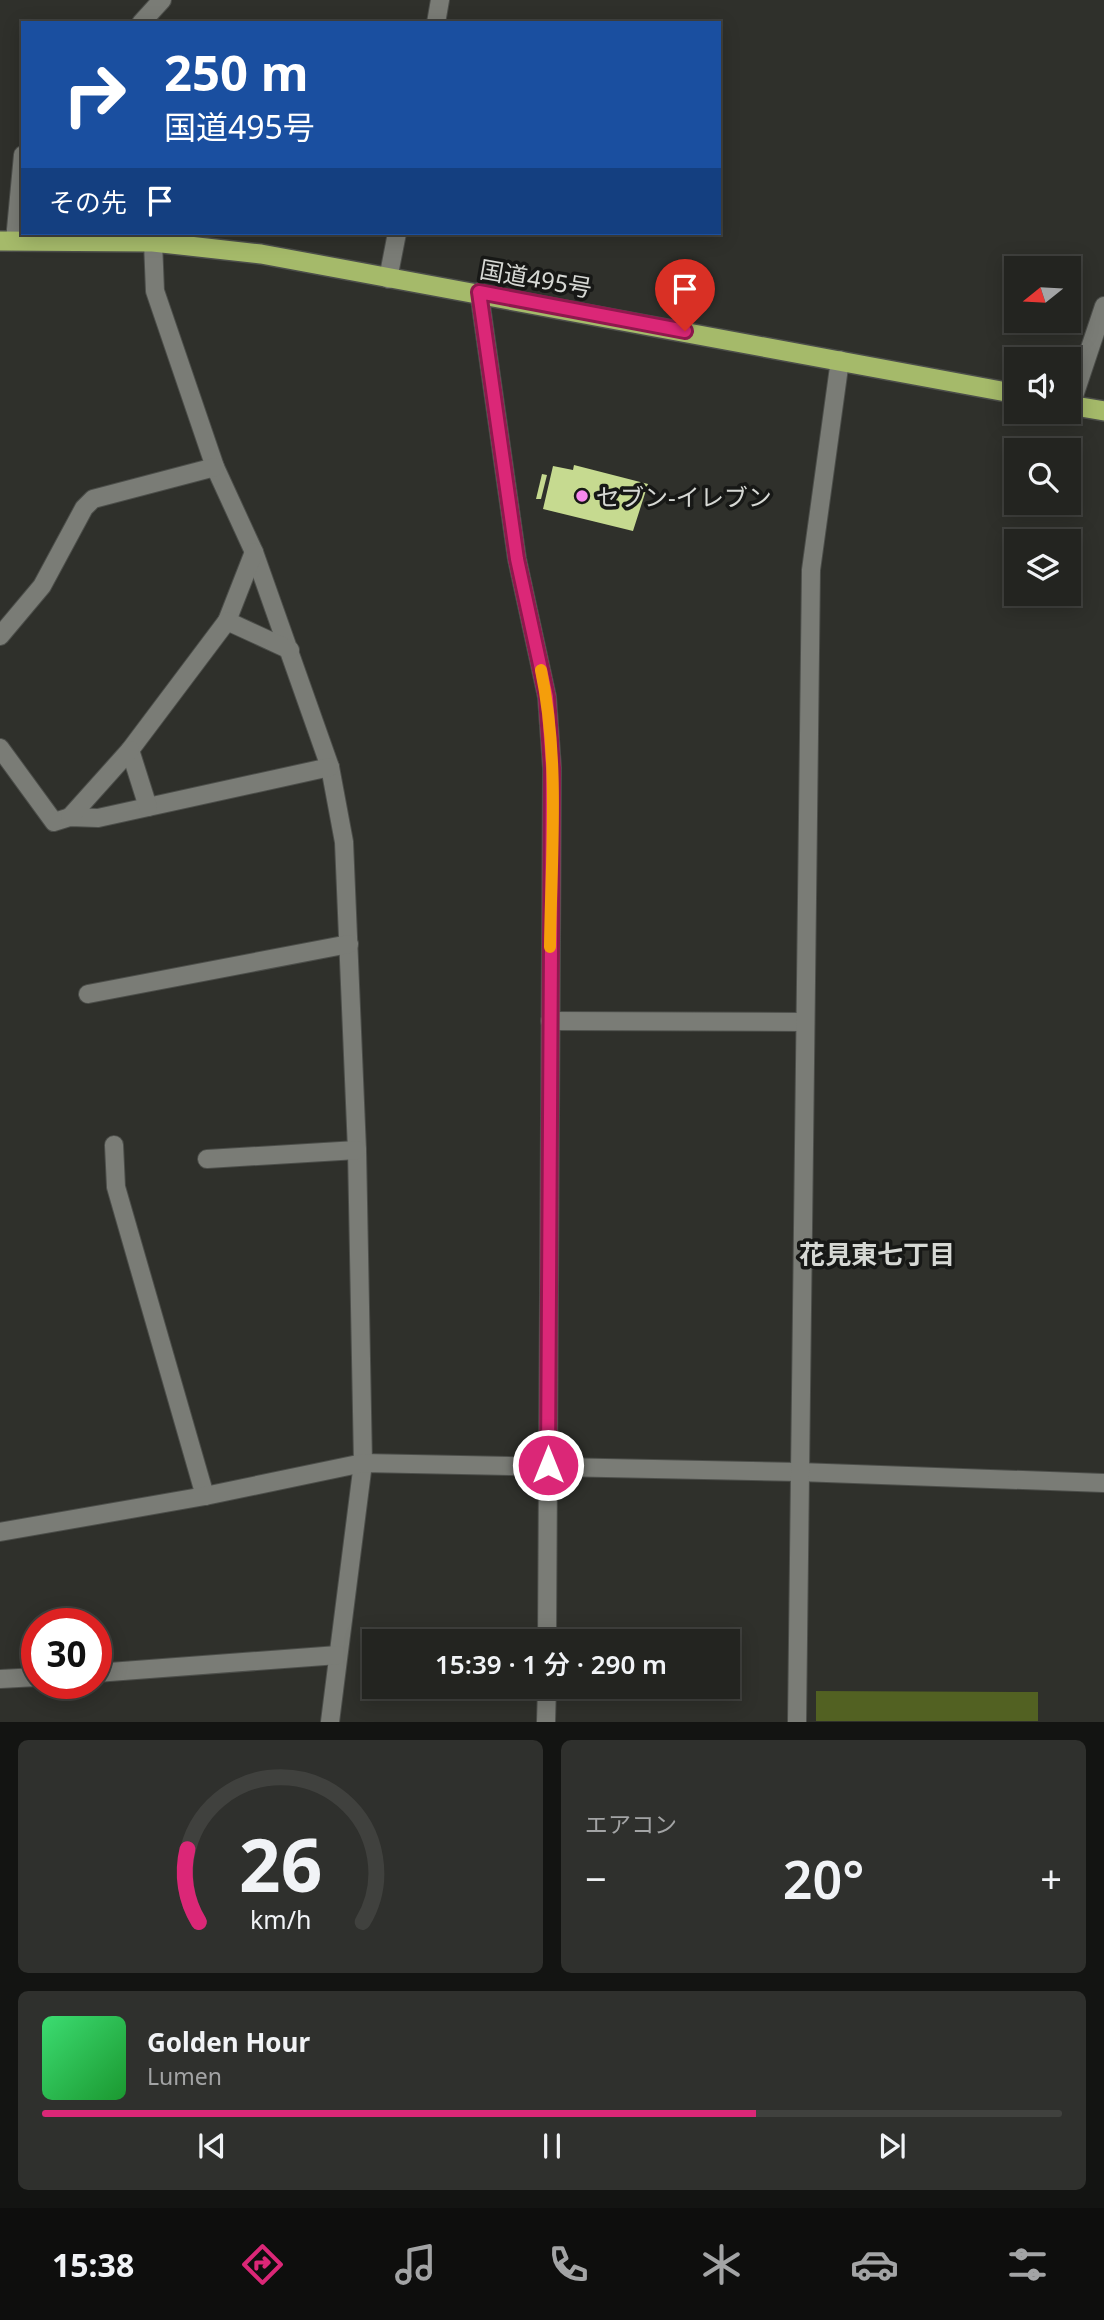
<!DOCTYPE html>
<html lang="ja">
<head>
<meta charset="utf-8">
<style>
	body { margin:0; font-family:"Noto Sans","Noto Sans JP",sans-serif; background:#2f302d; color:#f1f3f6; height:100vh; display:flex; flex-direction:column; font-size:26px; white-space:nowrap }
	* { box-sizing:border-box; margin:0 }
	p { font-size:23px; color:#a3a4a5 }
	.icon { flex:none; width:38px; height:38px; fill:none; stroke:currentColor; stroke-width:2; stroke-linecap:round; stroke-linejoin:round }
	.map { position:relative; height:1722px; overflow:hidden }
	.panel { display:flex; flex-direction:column; gap:18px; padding:18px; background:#131412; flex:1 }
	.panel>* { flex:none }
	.banner { position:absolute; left:21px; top:21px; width:700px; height:214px; border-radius:0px; box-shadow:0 4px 18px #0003,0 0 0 2px #40413e; background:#1a4fa0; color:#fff; overflow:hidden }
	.needle { width:46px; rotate:252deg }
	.buttons { position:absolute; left:1004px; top:256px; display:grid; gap:14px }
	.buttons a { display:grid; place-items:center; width:77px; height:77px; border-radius:0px; background:#232420; box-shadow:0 4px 18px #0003,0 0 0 2px #40413e; font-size:35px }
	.speed { position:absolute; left:21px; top:1608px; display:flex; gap:14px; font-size:35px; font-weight:700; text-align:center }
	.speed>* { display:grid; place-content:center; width:91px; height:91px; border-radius:50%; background:#232420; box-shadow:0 4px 18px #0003,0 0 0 2px #40413e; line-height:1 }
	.speed .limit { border:10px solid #d22; background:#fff; color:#111 }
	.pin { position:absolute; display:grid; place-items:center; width:60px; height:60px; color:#fff; margin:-72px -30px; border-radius:50% 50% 50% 0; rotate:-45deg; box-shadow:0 0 7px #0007 }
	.pin .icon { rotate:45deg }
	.me { position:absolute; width:77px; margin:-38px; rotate:0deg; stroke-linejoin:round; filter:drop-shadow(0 0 5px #0008) }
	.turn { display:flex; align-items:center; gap:24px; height:147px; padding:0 28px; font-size:32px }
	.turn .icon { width:91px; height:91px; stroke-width:2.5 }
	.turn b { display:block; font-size:49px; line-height:60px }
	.then { display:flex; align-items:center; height:66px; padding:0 28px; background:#0003; gap:14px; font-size:26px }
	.big { font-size:52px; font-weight:600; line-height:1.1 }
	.panel .card { flex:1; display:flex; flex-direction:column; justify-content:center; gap:10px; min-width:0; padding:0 24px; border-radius:10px; background:#2f302d }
	.panel .dial { align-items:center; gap:0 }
	.dial svg { height:182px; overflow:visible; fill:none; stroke:#40413e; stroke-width:7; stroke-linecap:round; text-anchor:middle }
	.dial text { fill:#f1f3f6; stroke:none }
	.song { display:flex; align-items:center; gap:21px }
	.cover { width:84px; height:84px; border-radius:10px; background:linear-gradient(135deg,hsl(140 70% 55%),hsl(130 70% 35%)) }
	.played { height:7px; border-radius:4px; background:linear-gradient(90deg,#db2777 70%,#40413e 70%) }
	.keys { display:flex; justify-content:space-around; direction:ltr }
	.heat { display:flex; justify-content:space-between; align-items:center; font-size:38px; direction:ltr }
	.panel .tiles { flex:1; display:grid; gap:18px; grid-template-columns:1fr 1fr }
	.card:last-child { grid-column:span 2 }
	.trip { position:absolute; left:362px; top:1629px; width:378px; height:70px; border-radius:0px; background:#232420; box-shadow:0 4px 18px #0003,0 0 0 2px #40413e; font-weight:600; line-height:70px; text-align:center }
	.tab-bar { display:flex; height:112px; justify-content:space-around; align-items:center; background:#0e0e0d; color:#a3a4a5 }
	.tab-bar .icon { width:49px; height:49px }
	.tab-bar .current { color:#db2777 }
	.tab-bar b { font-size:32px; color:#f1f3f6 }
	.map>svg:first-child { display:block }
	.green { fill:#526122 }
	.building { fill:#c6da90 }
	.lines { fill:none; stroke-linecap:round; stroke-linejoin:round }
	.minor-casing { stroke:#4c4e4a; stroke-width:20 }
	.trunk-casing { stroke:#4c4e4a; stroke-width:22 }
	.minor { stroke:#7a7c76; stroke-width:18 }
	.trunk { stroke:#a5ba6a; stroke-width:19 }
	.route-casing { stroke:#8e194d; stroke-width:18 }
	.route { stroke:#db2777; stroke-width:12 }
	.slow { stroke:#f59e0b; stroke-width:12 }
	.poi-dot { fill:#f788ec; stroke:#171816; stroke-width:2.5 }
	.labels { text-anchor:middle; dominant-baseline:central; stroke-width:7; stroke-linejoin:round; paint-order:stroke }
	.street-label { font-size:24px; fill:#d6d8d4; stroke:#171816 }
	.poi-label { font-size:24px; fill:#d6d8d4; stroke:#171816; text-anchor:start }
	.neighbourhood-label { font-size:26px; font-weight:bold; fill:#d6d8d4; stroke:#171816 }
</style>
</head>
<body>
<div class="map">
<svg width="1104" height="1722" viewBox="0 0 1104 1722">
	<rect width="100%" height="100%" fill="#2f302b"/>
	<!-- green -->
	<polygon class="green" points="816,1691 1038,1692 1038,1721 816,1721"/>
	<!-- building -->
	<g class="building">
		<polygon points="574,465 648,484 633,531 543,509 553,466 573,470"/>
		<polygon points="542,474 547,475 541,499 536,499"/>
	</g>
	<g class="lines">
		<!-- minor casing -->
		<g class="minor-casing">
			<g id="minor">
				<polyline points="141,23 162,0"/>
				<polyline points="436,23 440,0"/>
				<polyline points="15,240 23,155"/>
				<polyline points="153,242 155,291 215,467 254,552 330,767 344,842 357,1150 363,1463 330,1722"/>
				<polyline points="388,279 397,233"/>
				<polyline points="479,292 517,559 547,697 552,768 547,1642"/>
				<polyline points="1071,405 1104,306"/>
				<polyline points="227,621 254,552"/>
				<polyline points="0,636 42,586 84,508 93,499 215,467"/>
				<polyline points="0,748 54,822 70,817 98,818 330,767"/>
				<polyline points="148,807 130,750 227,621 290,650"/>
				<polyline points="70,817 130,750"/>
				<polyline points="88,994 349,944"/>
				<polyline points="550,1021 804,1022"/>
				<polyline points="114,1145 116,1187 205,1496"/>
				<polyline points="207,1159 357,1150"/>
				<polyline points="0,1532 205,1496 363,1463 799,1472 1104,1483"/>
				<polyline points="96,1673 338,1655"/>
				<polyline points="0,1679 37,1677"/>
				<polyline points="546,1722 547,1687"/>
				<polyline points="797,1722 811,570 840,360"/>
			</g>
		</g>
		<!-- trunk casing -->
		<g class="trunk-casing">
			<g id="trunk">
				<polyline points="0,241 153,242 261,254 1017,394"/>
				<polyline points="1069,405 1104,411"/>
			</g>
		</g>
		<!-- minor -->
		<use href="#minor" class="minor"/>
		<!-- trunk -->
		<use href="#trunk" class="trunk"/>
	</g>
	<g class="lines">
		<!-- route casing -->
		<g class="route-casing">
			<polyline id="route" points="548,1465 552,768 547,697 517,559 479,292 685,331"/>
		</g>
		<!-- route -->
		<use href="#route" class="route"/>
		<!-- slow -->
		<path class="slow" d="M 541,670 C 560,760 551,856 550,947"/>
	</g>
	<!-- markers -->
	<circle class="poi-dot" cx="582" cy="496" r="7"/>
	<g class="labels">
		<!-- street labels -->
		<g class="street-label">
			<text transform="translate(536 278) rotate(10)">国道495号</text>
		</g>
		<!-- poi labels -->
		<g class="poi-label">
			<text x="596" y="496">セブン-イレブン</text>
		</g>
		<!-- neighbourhood labels -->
		<g class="neighbourhood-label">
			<text x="877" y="1254">花見東七丁目</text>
		</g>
	</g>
</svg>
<div class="buttons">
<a><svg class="needle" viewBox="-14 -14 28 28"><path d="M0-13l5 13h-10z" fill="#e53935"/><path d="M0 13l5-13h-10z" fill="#a3a4a5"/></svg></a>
<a><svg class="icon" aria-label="sound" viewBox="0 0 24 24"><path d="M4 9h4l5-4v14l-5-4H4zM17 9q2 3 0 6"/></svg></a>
<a><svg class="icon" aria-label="search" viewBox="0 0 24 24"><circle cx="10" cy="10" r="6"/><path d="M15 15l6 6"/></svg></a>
<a><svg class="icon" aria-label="layers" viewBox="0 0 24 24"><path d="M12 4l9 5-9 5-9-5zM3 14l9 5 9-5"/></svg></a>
</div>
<div class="speed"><div class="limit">30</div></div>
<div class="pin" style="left:685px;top:331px;background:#d93025"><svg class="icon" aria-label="arrive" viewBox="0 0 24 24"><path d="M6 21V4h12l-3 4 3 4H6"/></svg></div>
<svg class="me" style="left:548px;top:1465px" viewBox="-20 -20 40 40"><circle r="17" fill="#db2777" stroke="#fff" stroke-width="3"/><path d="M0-11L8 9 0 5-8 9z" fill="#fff"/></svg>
<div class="trip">15:39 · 1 分 · 290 m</div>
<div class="banner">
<div class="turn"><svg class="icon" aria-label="right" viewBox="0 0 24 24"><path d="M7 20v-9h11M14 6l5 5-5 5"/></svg><div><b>250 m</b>国道495号</div></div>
<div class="then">その先<svg class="icon" aria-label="arrive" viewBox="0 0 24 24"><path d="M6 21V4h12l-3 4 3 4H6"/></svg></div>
</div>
</div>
<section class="panel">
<div class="tiles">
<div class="card dial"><svg viewBox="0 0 100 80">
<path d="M14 69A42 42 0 1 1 86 69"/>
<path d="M14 69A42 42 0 0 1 9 37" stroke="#db2777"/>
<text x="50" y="56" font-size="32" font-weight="700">26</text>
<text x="50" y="72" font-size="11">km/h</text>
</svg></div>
<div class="card"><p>エアコン</p>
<div class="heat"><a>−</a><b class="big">20°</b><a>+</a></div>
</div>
<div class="card">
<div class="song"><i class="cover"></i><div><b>Golden Hour</b><p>Lumen</p></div></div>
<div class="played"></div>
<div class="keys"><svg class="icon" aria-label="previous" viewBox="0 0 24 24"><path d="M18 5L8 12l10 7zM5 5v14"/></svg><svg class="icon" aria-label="pause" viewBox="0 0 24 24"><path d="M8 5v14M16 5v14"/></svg><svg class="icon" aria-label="next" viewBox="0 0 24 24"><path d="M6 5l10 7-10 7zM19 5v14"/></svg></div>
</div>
</div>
</section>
<nav class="tab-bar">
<b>15:38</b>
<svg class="icon current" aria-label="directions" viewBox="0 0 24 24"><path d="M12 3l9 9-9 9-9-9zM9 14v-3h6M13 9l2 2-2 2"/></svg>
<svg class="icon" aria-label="music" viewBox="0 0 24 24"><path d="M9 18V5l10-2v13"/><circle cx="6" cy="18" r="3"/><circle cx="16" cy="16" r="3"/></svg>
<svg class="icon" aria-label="phone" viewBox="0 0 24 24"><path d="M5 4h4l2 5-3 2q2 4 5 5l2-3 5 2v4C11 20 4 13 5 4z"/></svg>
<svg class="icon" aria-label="climate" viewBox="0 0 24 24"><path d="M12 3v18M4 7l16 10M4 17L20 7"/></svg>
<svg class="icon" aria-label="car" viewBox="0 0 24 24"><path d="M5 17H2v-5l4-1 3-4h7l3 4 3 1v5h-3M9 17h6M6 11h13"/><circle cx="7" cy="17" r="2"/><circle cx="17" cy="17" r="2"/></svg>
<svg class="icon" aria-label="filters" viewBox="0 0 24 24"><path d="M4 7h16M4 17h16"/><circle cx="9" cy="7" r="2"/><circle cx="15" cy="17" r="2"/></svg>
</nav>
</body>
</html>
